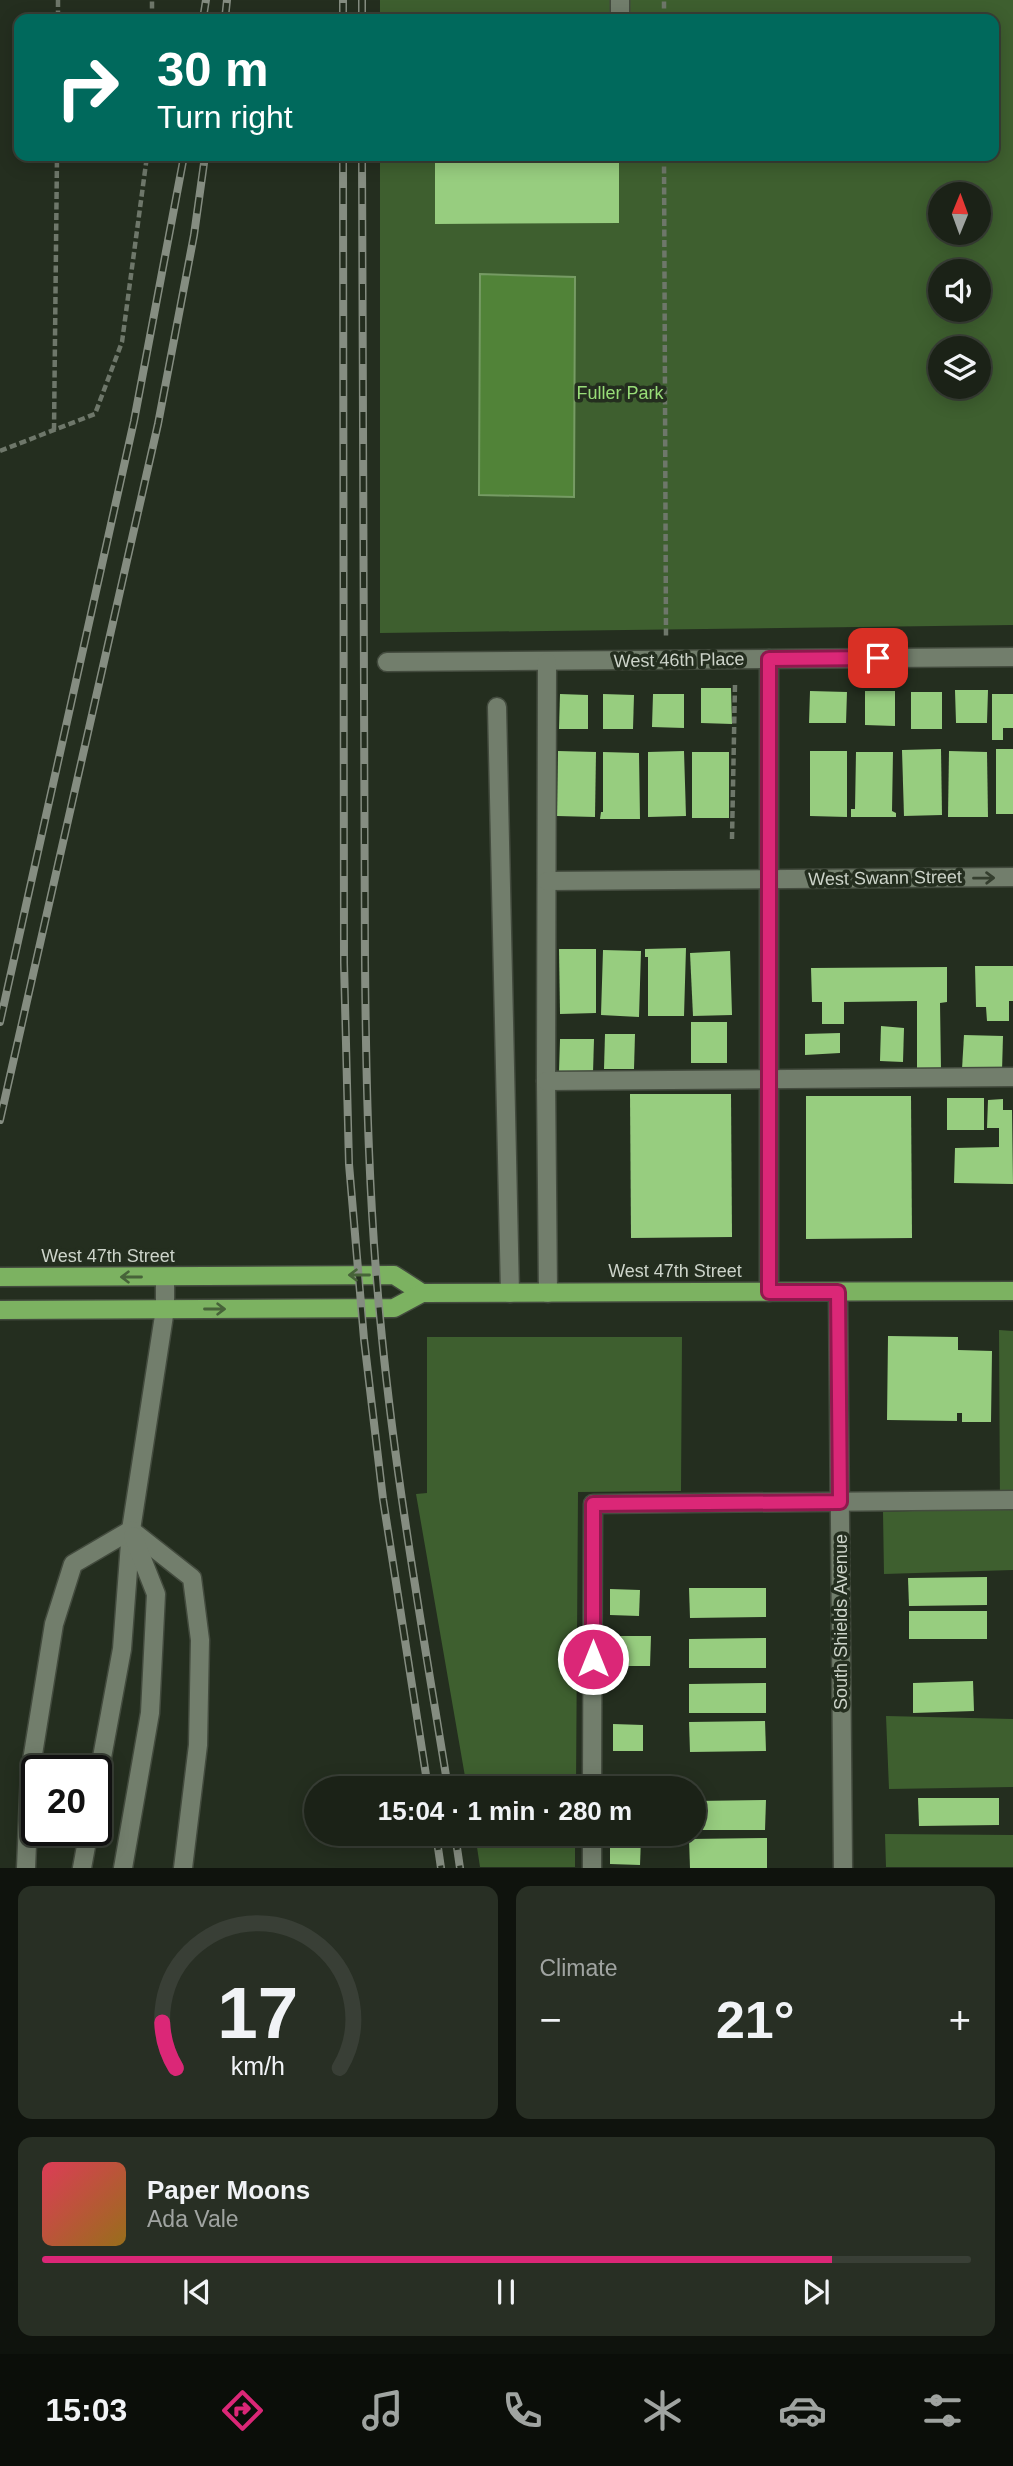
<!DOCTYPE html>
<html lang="en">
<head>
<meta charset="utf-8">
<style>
	body { margin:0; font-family:Helvetica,sans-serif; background:#282f24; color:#f1f3f6; height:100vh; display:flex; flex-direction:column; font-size:26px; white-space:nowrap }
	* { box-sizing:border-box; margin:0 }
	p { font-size:23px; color:#a0a4a1 }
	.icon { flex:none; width:38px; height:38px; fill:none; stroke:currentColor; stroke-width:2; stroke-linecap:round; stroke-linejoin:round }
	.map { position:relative; height:1868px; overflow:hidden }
	.details { display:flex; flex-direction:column; gap:18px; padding:18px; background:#0f130d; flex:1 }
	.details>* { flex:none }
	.top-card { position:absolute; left:14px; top:14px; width:985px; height:147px; border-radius:14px; box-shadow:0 4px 18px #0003,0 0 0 2px #393f36; background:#00695c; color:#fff; overflow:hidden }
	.needle { width:46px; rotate:1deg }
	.controls { position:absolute; left:928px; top:182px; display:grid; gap:14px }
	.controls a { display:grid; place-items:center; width:63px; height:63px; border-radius:50%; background:#1b2217; box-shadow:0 4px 18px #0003,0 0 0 2px #393f36; font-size:35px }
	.speed { position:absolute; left:21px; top:1755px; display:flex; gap:14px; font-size:35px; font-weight:700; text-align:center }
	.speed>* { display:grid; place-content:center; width:91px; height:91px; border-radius:50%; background:#1b2217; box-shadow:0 4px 18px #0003,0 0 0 2px #393f36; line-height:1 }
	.speed .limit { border:4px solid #111; border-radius:10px; background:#fff; color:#111 }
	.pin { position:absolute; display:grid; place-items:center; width:60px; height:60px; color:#fff; margin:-30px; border-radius:14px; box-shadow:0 4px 10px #0006 }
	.me { position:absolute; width:77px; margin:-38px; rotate:0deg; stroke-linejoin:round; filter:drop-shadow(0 0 5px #0008) }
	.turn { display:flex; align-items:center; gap:24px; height:147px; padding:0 28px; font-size:32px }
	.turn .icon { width:91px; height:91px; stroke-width:2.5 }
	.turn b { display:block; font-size:49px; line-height:60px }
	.big { font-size:52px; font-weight:700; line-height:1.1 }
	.details .tile { flex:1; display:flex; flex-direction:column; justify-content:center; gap:10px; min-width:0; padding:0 24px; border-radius:14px; background:#282f24 }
	.details .dial { align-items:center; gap:0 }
	.dial svg { height:182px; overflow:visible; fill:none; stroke:#393f36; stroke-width:7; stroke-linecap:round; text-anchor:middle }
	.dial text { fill:#f1f3f6; stroke:none }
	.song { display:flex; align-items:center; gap:21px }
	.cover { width:84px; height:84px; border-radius:10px; background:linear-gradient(135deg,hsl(350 70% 55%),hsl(40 70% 35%)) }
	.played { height:7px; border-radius:4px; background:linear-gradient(90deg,#db2777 85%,#393f36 85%) }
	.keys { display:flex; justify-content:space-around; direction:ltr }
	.heat { display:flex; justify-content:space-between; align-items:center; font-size:38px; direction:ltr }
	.details .tiles { flex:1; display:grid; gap:18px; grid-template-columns:1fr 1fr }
	.tile:last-child { grid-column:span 2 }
	.trip { position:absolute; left:304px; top:1776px; width:402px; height:70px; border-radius:35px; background:#1b2217; box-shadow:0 4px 18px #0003,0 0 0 2px #393f36; font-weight:700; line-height:70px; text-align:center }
	.tab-bar { display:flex; height:112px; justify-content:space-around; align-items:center; background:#0b0e09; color:#a0a4a1 }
	.tab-bar .icon { width:49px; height:49px }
	.tab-bar .current { color:#db2777 }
	.tab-bar b { font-size:32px; color:#f1f3f6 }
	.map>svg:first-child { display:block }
	.green { fill:#3e5f2f; fill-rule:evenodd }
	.water { fill:#518338; stroke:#769b64; stroke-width:2 }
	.building { fill:#97cd7f }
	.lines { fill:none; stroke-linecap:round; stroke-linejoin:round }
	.minor-casing { stroke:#434b3e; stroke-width:21 }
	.major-casing { stroke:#434b3e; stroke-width:21 }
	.path { stroke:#6e776a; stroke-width:4.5; stroke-dasharray:7 3.5; stroke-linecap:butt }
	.minor { stroke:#727e6c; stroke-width:18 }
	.major { stroke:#7cb261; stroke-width:18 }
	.rail-casing { stroke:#858d81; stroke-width:8 }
	.rail { stroke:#242e1f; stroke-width:5; stroke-dasharray:16; stroke-linecap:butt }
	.oneway { stroke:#343e2e }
	.oneway2 { stroke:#476339 }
	.route-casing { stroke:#8e194d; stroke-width:18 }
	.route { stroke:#db2777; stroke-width:12 }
	.labels { text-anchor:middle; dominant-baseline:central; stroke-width:7; stroke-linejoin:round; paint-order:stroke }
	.park-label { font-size:18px; fill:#98dd78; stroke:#242e1f }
	.street-label { font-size:18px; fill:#cdd4ca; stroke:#242e1f }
</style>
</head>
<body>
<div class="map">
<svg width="1013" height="1868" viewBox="0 0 1013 1868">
	<rect width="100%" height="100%" fill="#242e1f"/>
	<!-- green -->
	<g class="green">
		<path d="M 380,0 L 1013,0 L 1013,625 L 380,633 L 380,156 L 994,156 L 994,19 L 380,19 ZM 940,194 L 978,194 L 978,233 L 940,233 ZM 940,271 L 978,271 L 978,310 L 940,310 ZM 940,348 L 978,348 L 978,387 L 940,387 Z"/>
		<polygon points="999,1330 1013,1331 1013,1570 884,1574 883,1512 1000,1508"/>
		<polygon points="427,1337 682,1337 681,1491 578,1492 576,1788 467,1788 416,1494 427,1493"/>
		<polygon points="886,1716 1013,1719 1013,1787 889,1789"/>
		<polygon points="475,1834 575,1834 575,1867 480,1867"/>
		<polygon points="885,1834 1013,1835 1013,1867 886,1867"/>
	</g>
	<!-- water -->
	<polygon class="water" points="480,274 575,277 574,497 479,495"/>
	<!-- building -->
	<g class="building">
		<polygon points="435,156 619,156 619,223 435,224"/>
		<polygon points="701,688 731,688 732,724 701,723"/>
		<polygon points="955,690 988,690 987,723 956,723"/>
		<polygon points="810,691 847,692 846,723 809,723"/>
		<polygon points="865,691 895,691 895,726 865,725"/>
		<rect x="911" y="692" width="31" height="37"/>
		<polygon points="560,694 588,695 588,729 559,729"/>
		<polygon points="603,694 634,695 633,729 603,729"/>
		<polygon points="653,694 684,694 684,728 652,727"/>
		<polygon points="992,694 1013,694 1013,728 1003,728 1003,740 992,740"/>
		<polygon points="941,749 942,815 904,816 902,750"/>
		<rect x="996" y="749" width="17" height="65"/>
		<polygon points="558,751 596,752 595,817 557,816"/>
		<polygon points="684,751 686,816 648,817 648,752"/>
		<polygon points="810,751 847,751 847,817 810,816"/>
		<polygon points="949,751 987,752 988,817 948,817"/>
		<polygon points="603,752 639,753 640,819 600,819 601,812 603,812"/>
		<rect x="692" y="752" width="37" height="66"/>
		<polygon points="856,752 893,752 892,811 896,813 896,817 851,817 851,809 855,809"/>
		<polygon points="686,948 684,1016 648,1016 648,957 645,957 645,949"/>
		<polygon points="559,949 596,949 596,1013 560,1014"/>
		<polygon points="603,950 641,951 639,1017 601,1015"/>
		<polygon points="730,951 732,1015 693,1016 690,953"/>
		<polygon points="975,966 1013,966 1013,1001 1009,1001 1009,1021 987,1021 986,1007 976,1007"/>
		<polygon points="947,967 947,1002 940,1003 941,1069 917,1069 917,1001 844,1002 844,1024 822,1024 822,1002 812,1002 811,968"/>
		<rect x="691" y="1022" width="36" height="41"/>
		<polygon points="881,1026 904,1028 903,1062 880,1061"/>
		<polygon points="840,1033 840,1053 805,1055 805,1034"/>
		<polygon points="605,1034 635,1034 634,1069 604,1069"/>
		<polygon points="964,1035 1003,1036 1002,1071 962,1069"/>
		<polygon points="560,1039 594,1039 593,1073 559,1072"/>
		<polygon points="630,1094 731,1094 732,1237 631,1238"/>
		<polygon points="806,1096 911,1096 912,1238 806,1239"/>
		<rect x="947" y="1098" width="37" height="32"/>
		<polygon points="1003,1099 1003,1110 1012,1110 1013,1184 954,1183 955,1148 999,1147 999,1128 987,1128 988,1100"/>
		<polygon points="888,1336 958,1337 958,1350 992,1351 991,1422 962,1422 962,1413 957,1413 957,1421 887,1420"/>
		<polygon points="987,1577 987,1605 909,1606 908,1578"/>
		<polygon points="689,1588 766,1588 766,1617 690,1618"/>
		<polygon points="610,1589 640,1590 639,1616 610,1615"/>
		<rect x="909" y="1611" width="78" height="28"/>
		<polygon points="616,1636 651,1636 650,1666 617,1666"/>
		<polygon points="766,1638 766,1668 689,1668 689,1639"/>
		<polygon points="973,1681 974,1711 913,1713 913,1683"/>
		<polygon points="766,1683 766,1713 689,1713 689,1684"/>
		<polygon points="765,1721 766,1751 690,1752 689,1722"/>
		<polygon points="613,1724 643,1725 643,1751 613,1751"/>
		<polygon points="918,1798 999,1798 999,1825 919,1826"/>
		<polygon points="766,1800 765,1830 695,1830 695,1801"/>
		<polygon points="610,1838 641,1838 640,1865 610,1864"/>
		<polygon points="767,1838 767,1868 690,1868 689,1839"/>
	</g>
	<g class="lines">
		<!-- minor casing -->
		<g class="minor-casing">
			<g id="minor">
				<polyline points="620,0 620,19"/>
				<polyline points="387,662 1013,657"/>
				<polyline points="547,662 546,1081 548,1293"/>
				<polyline points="497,707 510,1293"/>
				<polyline points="547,881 1013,877"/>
				<polyline points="546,1081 1013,1077"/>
				<polyline points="769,1292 769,659"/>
				<polyline points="838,1292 843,1868"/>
				<polyline points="131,1530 192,1578 200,1640 198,1745 183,1868"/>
				<polyline points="592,1788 593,1504 1013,1500"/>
				<polyline points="96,1790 122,1649 131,1530 165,1309 165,1277"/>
				<polyline points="26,1868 30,1773 54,1624 73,1564 131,1530"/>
				<polyline points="82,1868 89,1830"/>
				<polyline points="123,1868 150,1713 156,1594 133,1536"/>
				<polyline points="592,1868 592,1834"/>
			</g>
		</g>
		<!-- major casing -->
		<g class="major-casing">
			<g id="major">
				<polyline points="0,1277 394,1275 422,1293"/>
				<polyline points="0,1310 394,1308 422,1293 1013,1291"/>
			</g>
		</g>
		<!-- path -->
		<g class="path">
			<polyline points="58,0 58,19"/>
			<polyline points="152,19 152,0"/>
			<polyline points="664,19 664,0"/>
			<polyline points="664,156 666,637"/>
			<polyline points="54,430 57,156"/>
			<polyline points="0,451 95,414 122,342 147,156"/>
			<polyline points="732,839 735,684"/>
		</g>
		<!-- minor -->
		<use href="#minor" class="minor"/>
		<!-- major -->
		<use href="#major" class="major"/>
		<!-- rail casing -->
		<g class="rail-casing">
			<g id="rail">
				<polyline points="362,0 362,19"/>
				<polyline points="203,19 206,0"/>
				<polyline points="225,19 227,0"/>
				<polyline points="343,19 343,0"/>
				<polyline points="343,156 344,963 349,1164 364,1339 383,1499 428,1788"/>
				<path d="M 362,156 L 365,962 C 366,1088 369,1213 382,1338 C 397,1489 424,1639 448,1788"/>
				<polyline points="0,1022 134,421 184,156"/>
				<polyline points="0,1120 158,424 194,235 205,156"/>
				<polyline points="436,1834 441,1868"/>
				<polyline points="455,1834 460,1868"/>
			</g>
		</g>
		<!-- rail -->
		<use href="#rail" class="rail"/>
	</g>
	<!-- one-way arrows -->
	<defs><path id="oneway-shaft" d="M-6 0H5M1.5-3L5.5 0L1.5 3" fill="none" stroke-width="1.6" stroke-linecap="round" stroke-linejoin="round" transform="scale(1.75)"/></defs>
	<use class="oneway" href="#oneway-shaft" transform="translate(984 878) rotate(-1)"/>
	<g class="oneway2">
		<use href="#oneway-shaft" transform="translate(359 1275) rotate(180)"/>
		<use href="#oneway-shaft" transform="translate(131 1277) rotate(180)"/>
		<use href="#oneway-shaft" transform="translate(215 1309)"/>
	</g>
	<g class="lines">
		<!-- route casing -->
		<g class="route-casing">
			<polyline id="route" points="593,1659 593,1504 840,1502 838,1292 769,1292 769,659 878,658"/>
		</g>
		<!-- route -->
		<use href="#route" class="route"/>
	</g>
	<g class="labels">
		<!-- park labels -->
		<g class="park-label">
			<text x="620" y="393">Fuller Park</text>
		</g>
		<!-- street labels -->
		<g class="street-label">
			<text transform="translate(679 660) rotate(-1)">West 46th Place</text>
			<text transform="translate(885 878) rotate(-1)">West Swann Street</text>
			<text x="108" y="1256">West 47th Street</text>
			<text x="675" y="1271">West 47th Street</text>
			<text transform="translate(841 1622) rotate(-90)">South Shields Avenue</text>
		</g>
	</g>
</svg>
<div class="controls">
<a><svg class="needle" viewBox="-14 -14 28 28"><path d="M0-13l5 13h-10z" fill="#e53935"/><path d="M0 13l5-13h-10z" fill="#a0a4a1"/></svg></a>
<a><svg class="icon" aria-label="sound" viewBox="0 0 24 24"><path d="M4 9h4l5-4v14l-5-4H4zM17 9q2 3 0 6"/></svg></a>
<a><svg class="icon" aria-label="layers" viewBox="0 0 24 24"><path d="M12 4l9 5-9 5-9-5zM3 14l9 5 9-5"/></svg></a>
</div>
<div class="speed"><div class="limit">20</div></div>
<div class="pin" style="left:878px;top:658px;background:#d93025"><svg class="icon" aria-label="arrive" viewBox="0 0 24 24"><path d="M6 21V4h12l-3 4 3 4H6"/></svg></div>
<svg class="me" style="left:593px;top:1659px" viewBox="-20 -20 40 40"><circle r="17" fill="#db2777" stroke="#fff" stroke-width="3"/><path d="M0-11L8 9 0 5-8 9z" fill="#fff"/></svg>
<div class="trip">15:04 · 1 min · 280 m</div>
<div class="top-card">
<div class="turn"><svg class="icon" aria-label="right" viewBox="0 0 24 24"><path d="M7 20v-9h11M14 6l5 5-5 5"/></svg><div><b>30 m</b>Turn right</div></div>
</div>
</div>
<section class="details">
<div class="tiles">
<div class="tile dial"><svg viewBox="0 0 100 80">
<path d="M14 69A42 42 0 1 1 86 69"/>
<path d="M14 69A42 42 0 0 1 8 49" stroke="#db2777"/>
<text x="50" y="56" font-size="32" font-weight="700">17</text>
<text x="50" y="72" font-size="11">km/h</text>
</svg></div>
<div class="tile"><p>Climate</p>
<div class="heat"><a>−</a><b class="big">21°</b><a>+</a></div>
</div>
<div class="tile">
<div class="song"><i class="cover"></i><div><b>Paper Moons</b><p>Ada Vale</p></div></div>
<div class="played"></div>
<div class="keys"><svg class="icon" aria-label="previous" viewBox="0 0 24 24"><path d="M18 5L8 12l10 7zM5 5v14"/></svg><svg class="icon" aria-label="pause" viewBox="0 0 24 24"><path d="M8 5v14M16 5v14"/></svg><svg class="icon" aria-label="next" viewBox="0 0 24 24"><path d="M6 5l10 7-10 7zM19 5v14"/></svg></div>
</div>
</div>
</section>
<nav class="tab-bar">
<b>15:03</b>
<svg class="icon current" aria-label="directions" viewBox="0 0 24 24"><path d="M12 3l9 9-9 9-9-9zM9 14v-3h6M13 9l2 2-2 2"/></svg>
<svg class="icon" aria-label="music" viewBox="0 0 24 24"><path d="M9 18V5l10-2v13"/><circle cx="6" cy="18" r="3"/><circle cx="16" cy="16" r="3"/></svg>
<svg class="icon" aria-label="phone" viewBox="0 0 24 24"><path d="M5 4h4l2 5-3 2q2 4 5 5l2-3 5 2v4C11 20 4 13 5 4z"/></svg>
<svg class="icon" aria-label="climate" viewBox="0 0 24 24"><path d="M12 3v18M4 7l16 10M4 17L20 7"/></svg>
<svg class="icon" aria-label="car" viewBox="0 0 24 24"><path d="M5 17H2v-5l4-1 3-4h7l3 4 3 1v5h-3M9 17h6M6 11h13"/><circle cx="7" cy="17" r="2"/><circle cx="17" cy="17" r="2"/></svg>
<svg class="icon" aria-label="filters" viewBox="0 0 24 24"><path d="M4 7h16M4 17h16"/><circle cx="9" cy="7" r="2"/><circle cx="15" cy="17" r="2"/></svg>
</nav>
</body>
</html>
